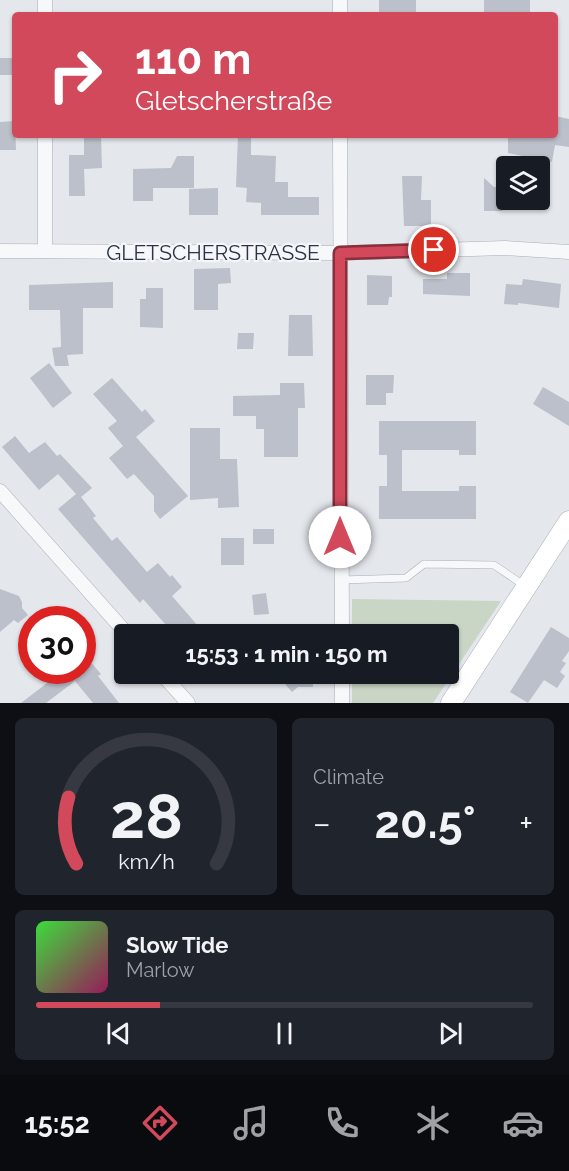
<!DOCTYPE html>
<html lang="en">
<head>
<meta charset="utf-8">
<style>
	body { margin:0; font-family:Raleway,sans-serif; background:#20242c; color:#f1f3f6; height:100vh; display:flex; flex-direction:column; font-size:22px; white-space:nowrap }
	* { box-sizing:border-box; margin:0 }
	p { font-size:20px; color:#9ea1a6 }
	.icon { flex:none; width:33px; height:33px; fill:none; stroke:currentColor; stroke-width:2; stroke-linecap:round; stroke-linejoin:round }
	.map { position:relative; height:703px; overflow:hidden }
	.sheet { display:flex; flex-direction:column; gap:15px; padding:15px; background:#0d0f14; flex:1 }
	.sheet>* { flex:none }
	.hud { position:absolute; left:12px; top:12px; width:546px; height:126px; border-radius:6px; box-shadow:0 2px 4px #0004; background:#d1495b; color:#fff; overflow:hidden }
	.buttons { position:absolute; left:496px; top:156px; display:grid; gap:12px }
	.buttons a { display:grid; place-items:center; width:54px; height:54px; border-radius:6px; background:#171b24; box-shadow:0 2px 4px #0004; font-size:30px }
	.speed { position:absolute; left:18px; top:606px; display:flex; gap:12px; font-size:30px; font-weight:700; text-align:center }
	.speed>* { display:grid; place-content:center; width:78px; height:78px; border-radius:50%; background:#171b24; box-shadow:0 2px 4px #0004; line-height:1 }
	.speed .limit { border:9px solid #d22; background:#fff; color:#111 }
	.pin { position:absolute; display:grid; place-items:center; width:51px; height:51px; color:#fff; margin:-26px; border:3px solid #fff; border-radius:50%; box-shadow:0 2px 6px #0007 }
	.me { position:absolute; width:66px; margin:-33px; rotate:0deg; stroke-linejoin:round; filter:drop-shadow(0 0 4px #0008) }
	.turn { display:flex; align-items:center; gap:21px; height:126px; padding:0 24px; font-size:27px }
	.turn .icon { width:78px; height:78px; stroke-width:2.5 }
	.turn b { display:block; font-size:42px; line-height:51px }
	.big { font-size:45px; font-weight:700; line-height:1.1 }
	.sheet .widget { flex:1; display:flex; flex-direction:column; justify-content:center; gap:9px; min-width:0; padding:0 21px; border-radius:9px; background:#20242c }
	.sheet .dial { align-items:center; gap:0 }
	.dial svg { height:156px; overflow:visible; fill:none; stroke:#363941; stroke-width:7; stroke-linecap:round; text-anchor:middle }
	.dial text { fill:#f1f3f6; stroke:none }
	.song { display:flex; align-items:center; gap:18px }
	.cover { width:72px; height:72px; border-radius:9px; background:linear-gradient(135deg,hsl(120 70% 55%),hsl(330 70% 35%)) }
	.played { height:6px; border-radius:3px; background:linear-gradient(90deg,#d1495b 25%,#363941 25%) }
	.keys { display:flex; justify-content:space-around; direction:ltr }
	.heat { display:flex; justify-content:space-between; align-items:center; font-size:33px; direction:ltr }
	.sheet .tiles { flex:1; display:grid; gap:15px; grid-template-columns:1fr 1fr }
	.widget:last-child { grid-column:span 2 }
	.trip { position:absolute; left:114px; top:624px; width:345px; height:60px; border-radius:6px; background:#171b24; box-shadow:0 2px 4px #0004; font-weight:700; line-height:60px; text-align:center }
	.menu { display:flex; height:96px; justify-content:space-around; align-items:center; background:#090b0e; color:#9ea1a6 }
	.menu .icon { width:42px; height:42px }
	.menu .on { color:#d1495b }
	.menu b { font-size:27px; color:#f1f3f6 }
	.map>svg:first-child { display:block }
	.green { fill:#c9d6c5 }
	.building { fill:#bbc0ca }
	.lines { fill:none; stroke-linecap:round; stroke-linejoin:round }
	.lane-casing { stroke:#a9aeb7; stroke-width:8 }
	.street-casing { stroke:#a9aeb7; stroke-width:15 }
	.secondary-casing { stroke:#a9aeb7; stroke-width:21 }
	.lane { stroke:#f7f8fa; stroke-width:7 }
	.street { stroke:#f7f8fa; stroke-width:14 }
	.secondary { stroke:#fff; stroke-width:20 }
	.route-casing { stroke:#882f3b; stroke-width:15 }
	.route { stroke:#d1495b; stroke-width:10 }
	.labels { text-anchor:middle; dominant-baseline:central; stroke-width:4.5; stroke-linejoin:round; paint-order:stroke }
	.street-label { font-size:21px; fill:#2b3445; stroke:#f4f6f9 }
</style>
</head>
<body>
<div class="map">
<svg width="569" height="703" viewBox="0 0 569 703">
	<rect width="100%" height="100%" fill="#e4e7ec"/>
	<!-- green -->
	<polygon class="green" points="352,599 501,601 433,703 352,703 352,674 448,674 448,634 352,634"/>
	<!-- building -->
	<g class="building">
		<rect x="379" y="0" width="37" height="15"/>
		<rect x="484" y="0" width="46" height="15"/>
		<rect x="0" y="58" width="15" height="17"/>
		<polygon points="555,116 569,119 569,147 555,145 552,162 508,153 508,138 555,135"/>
		<polygon points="15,121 16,150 0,150 0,122"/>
		<polygon points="84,135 101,135 102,168 84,169 85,196 69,196 69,155 84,155"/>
		<polygon points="238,135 251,135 251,155 276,156 275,182 288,182 288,197 319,197 319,215 261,215 261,203 246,202 247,188 236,187"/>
		<polygon points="177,156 194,156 194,188 153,188 153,201 133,201 133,169 171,168"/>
		<polygon points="402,176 422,176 421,200 431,200 431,226 404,226"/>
		<polygon points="484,178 494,187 502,187 502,190 507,190 507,208 503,208 502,211 484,211"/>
		<polygon points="218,188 218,215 189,215 189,189"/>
		<polygon points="230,268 231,283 218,284 218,310 194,310 194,269"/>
		<polygon points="447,273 470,273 470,296 423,294 423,279 447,279"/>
		<polygon points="367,275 392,276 392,297 389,297 388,305 367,305"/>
		<polygon points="523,279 561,284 559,308 518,303 518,305 504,304 506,284 522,285"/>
		<polygon points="113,282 113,308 83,308 83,354 67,355 69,366 55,366 52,348 61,347 60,310 29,310 29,285"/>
		<polygon points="146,288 163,288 163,328 140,327 140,299 146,299"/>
		<polygon points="289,315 312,315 313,356 288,356"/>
		<polygon points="238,333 254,333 253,349 237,349"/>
		<polygon points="49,363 72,393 53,408 30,378"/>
		<polygon points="366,375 394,375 393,393 386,393 386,405 366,405"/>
		<polygon points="112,378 142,412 145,409 155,421 136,437 188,496 160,519 154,511 154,496 134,474 127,479 109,458 123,446 108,428 117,421 93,394"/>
		<polygon points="280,383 304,383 305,408 298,408 298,457 264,457 264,429 256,429 256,416 233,416 233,396 280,395"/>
		<polygon points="543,387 569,402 569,426 533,404"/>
		<polygon points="379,421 476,421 476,455 459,455 459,450 402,450 402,491 459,491 459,486 476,486 476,519 379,519 379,486 387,486 387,455 379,455"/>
		<polygon points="190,428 220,428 220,459 237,459 239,507 218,508 218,498 190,500"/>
		<polygon points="15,436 29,453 45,442 57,456 60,454 92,488 81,497 96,516 93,518 112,541 117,537 147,572 158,563 170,577 172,575 182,587 172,596 205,634 155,634 166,625 143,599 140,603 58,509 76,494 58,474 39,490 2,447"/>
		<rect x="253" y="529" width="21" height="15"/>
		<rect x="221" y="538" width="23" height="27"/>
		<polygon points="0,589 19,596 22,602 22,608 28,615 18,623 14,620 0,632"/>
		<polygon points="266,593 269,614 254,615 252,595"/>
		<polygon points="551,627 569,638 569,651 562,661 566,663 560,672 565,676 557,688 544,680 528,703 510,692"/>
		<polygon points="82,652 101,674 98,676 119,703 93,703 75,681 46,703 21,703 64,670 82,670"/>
		<polygon points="276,674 312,674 313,687 298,687 292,692"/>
	</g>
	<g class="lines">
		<!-- lane casing -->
		<g class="lane-casing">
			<polyline id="lane" points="341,580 406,578 424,564 494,565 525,586"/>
		</g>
		<!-- street casing -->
		<g class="street-casing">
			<g id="street">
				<polyline points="45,0 45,15"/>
				<polyline points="340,0 340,15"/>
				<polyline points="340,135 342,634"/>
				<polyline points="0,251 340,253 505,248 569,252"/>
				<polyline points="45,251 45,135"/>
				<polyline points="0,491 127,634"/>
				<polyline points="162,674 188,703"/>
				<polyline points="342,674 342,703"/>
			</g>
		</g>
		<!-- secondary casing -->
		<g class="secondary-casing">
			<polyline id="secondary" points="451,703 569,521"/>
		</g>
		<!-- lane -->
		<use href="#lane" class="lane"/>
		<!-- street -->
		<use href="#street" class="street"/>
		<!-- secondary -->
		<use href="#secondary" class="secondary"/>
	</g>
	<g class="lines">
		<!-- route casing -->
		<g class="route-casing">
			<polyline id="route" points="340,537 340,253 434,250"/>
		</g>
		<!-- route -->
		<use href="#route" class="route"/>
	</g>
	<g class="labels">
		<!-- street labels -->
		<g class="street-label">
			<text x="213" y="252">GLETSCHERSTRASSE</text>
		</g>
	</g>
</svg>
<div class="buttons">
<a><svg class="icon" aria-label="layers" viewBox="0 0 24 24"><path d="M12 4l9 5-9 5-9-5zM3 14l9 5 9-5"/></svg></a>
</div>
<div class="speed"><div class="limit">30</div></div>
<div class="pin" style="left:434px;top:250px;background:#d93025"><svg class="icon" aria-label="arrive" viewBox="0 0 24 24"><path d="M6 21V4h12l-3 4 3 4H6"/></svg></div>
<svg class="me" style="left:340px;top:537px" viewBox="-20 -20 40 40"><circle r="19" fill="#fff"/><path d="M0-13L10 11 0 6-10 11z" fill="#d1495b"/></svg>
<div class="trip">15:53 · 1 min · 150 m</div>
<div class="hud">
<div class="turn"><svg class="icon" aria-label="right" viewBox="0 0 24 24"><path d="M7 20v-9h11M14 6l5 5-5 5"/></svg><div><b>110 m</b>Gletscherstraße</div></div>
</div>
</div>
<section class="sheet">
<div class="tiles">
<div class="widget dial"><svg viewBox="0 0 100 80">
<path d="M14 69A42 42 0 1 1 86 69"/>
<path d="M14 69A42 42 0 0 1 10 35" stroke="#d1495b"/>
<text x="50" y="56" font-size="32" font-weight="700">28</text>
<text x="50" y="72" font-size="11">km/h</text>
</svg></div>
<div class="widget"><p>Climate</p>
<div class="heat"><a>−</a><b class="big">20.5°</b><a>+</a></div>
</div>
<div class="widget">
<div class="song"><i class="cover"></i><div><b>Slow Tide</b><p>Marlow</p></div></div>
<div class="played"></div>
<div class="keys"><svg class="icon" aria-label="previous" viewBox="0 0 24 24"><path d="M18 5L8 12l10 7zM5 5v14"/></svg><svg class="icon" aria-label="pause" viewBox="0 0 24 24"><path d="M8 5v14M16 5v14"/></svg><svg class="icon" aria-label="next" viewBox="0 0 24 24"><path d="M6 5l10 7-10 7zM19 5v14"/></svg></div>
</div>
</div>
</section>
<nav class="menu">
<b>15:52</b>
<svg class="icon on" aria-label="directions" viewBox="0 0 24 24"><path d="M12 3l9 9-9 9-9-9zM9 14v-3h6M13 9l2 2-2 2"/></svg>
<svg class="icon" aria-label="music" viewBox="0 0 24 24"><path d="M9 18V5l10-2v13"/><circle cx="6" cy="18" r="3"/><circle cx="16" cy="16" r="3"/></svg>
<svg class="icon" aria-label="phone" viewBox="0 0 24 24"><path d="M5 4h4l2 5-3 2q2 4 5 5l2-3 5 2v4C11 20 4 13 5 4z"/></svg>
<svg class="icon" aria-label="climate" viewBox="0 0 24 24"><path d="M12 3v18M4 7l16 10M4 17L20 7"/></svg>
<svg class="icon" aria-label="car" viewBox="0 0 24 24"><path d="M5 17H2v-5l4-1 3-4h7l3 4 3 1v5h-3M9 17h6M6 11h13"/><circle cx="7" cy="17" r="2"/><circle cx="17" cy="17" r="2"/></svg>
</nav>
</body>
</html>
